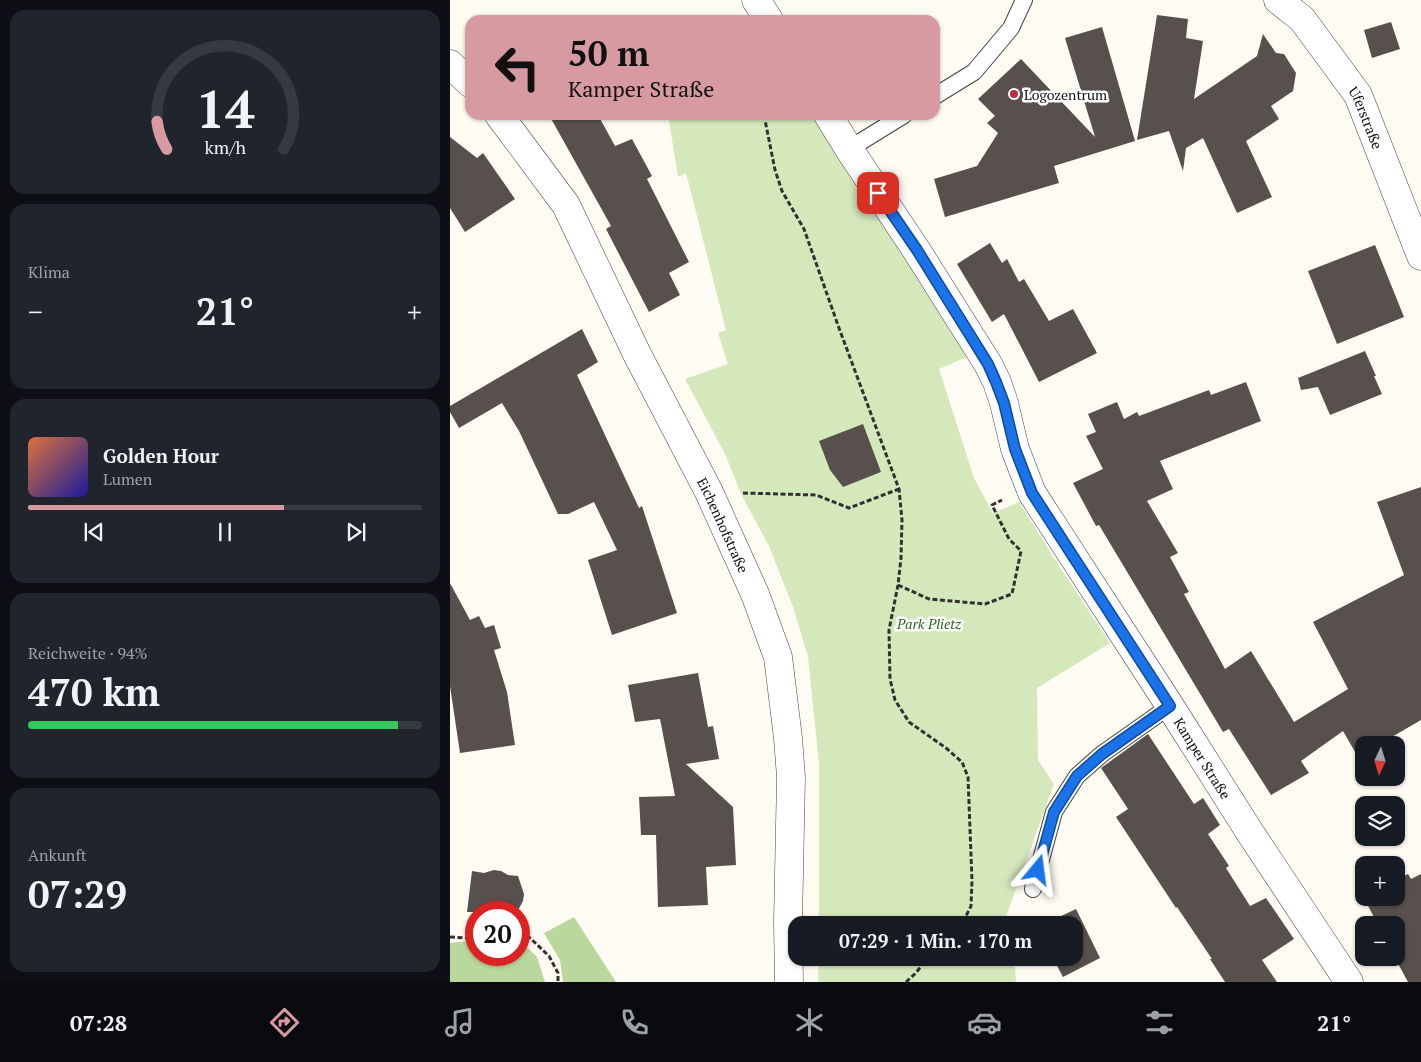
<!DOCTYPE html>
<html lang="de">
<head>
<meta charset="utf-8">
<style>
	body { margin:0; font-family:"PT Serif",serif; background:#20242c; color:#f1f3f6; height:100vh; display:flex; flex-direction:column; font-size:19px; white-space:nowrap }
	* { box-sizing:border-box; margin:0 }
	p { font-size:16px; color:#9ea1a6 }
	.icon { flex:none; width:28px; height:28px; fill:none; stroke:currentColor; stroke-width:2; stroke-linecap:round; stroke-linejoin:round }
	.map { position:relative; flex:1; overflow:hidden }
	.panel { display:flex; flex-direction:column; gap:10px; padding:10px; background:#0d0f14; width:450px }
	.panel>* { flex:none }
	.hud { position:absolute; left:15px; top:15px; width:475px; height:105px; border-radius:15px; box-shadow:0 1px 4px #0004; background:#d79aa1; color:#111; overflow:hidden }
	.needle { width:32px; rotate:184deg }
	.buttons { position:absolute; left:905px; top:736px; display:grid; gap:10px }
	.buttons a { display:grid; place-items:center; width:50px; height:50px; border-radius:10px; background:#171b24; box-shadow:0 1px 4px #0004; font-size:25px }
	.speed { position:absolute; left:15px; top:901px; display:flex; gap:10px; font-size:25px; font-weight:700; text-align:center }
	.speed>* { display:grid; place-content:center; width:65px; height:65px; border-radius:50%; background:#171b24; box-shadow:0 1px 4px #0004; line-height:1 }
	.speed .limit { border:8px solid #d22; background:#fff; color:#111 }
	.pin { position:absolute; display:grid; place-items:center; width:42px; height:42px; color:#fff; margin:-21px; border-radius:10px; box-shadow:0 2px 8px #0006 }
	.me { position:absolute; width:55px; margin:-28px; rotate:16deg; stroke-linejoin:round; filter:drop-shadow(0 0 4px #0008) }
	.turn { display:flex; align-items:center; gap:18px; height:105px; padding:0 20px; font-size:22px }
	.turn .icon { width:65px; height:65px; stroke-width:2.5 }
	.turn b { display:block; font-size:35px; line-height:42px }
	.big { font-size:38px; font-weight:700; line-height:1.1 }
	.panel .card { flex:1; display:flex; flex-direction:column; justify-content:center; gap:8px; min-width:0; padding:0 18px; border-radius:15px; background:#20242c }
	.panel .dial { align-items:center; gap:0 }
	.dial svg { height:130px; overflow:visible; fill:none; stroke:#363941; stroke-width:7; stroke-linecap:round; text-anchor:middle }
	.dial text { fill:#f1f3f6; stroke:none }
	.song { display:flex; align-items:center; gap:15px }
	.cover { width:60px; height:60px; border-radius:8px; background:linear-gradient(135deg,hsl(20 70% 55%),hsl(240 70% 35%)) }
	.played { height:5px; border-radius:2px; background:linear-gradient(90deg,#d79aa1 65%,#363941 65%) }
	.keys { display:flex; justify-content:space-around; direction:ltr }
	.heat { display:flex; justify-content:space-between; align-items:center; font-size:28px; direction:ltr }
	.charge { height:8px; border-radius:4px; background:linear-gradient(90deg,#34c759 94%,#363941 0) }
	.trip { position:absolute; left:338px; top:916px; width:295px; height:50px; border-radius:15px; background:#171b24; box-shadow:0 1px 4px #0004; font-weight:700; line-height:50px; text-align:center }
	.menu { display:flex; height:80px; justify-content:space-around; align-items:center; background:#090b0e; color:#9ea1a6 }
	.menu .icon { width:35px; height:35px }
	.menu .current { color:#d79aa1 }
	.menu b { font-size:22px; color:#f1f3f6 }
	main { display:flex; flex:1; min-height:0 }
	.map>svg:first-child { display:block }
	.green { fill:#d5e8bc }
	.forest { fill:#bad79d }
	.building { fill:#57504c }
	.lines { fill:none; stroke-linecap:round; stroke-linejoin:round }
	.service-casing { stroke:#424242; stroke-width:18 }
	.minor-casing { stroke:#424242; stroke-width:29 }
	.path { stroke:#313131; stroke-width:3; stroke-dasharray:5 2.5; stroke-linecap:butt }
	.service { stroke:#fff; stroke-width:16 }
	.minor { stroke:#fff; stroke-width:28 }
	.route-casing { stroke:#114b97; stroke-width:12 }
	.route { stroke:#1a73e8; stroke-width:9 }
	.poi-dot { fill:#b82e3a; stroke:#fff; stroke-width:2 }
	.labels { text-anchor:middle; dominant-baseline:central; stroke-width:5; stroke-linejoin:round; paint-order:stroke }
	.poi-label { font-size:14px; fill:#0f0f0f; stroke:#fff; text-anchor:start }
	.street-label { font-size:14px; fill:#0f0f0f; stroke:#fff }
	.park-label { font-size:14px; font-style:italic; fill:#336422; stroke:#fff }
</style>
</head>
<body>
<main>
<section class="panel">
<div class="card dial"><svg viewBox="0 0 100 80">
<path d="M14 69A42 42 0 1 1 86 69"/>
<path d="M14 69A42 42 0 0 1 8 52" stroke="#d79aa1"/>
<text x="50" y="56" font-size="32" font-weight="700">14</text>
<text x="50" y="72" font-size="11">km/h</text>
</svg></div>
<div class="card"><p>Klima</p>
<div class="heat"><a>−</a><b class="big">21°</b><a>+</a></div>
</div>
<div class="card">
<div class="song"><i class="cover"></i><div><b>Golden Hour</b><p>Lumen</p></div></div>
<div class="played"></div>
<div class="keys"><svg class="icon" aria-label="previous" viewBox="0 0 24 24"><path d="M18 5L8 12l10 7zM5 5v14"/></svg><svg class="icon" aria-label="pause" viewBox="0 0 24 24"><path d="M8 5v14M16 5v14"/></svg><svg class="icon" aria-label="next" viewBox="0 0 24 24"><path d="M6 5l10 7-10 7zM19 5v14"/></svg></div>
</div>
<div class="card"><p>Reichweite · 94%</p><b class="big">470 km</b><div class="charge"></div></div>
<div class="card"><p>Ankunft</p><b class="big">07:29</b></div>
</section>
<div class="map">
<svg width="971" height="982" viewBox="0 0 971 982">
	<rect width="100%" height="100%" fill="#fefbf2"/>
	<!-- green -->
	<g class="green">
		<polygon points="218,115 365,115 391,161 519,356 489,369 524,478 543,513 569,502 611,569 660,643 587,688 588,760 604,784 553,925 369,925 369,764 358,657 343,607 319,546 292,496 275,454 235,379 278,364 268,333 276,330 236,173 228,177"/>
		<polygon points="369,958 562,958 565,966 566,982 368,982"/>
	</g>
	<!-- forest -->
	<g class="forest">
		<polygon points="124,917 166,982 113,982 110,960 94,933"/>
		<polygon points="26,940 26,955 69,955 69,941 71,941 87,957 95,982 0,982 0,943"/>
	</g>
	<!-- building -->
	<g class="building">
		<polygon points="707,15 738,19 736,38 753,41 744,99 807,56 813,34 826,53 834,54 846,73 843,91 821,106 829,119 796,141 822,197 787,213 753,138 736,148 733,171 719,131 687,140"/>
		<polygon points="941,22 950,49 922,58 914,30"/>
		<polygon points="652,27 685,141 604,166 609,183 495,217 484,179 527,166 548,133 537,123 545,116 528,99 571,59 645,137 615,38"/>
		<polygon points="99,115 148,115 165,146 182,139 202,176 197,179 239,262 219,273 230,295 199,312 156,229 161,226"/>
		<polygon points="0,137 27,158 33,153 65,199 15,232 0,208"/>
		<polygon points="540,243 552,263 557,259 569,282 574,279 599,321 623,309 647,353 589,382 554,314 542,322 507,264"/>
		<polygon points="925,245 954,317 887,344 858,271"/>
		<polygon points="132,329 148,362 127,375 189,508 192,506 227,613 162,635 138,560 167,550 144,502 118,514 108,514 69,431 52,403 9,428 0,412 0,406"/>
		<polygon points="915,351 926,376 924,376 932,394 880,415 868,387 851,390 848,378"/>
		<polygon points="796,382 811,421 710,461 723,489 697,501 728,553 720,557 739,592 734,594 775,669 801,651 844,722 898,689 863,622 954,575 927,502 971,487 971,720 928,745 914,745 914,753 908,757 893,731 851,761 859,773 821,795 779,729 773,732 649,525 646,526 623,483 653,469 636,436 646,432 638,414 667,402 674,419 687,412 689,416 759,390 761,395"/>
		<polygon points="413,424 431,472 393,487 380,470 369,441"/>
		<polygon points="0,583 20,620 29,616 35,628 44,625 51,648 44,650 57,692 65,745 10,753 0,686"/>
		<polygon points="248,673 258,727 263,726 269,759 236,764 283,807 286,865 256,867 258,905 208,907 206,835 191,835 189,797 225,796 210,719 185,722 178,685"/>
		<polygon points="698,734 744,804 753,798 770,825 758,834 779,866 776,868 800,906 816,898 844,939 812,960 827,982 775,982 760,959 762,959 727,907 726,908 666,817 678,809 651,768"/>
		<polygon points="44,870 51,871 58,875 68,876 74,894 73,901 67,912 17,912 22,871 34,873"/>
		<polygon points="958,874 961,879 971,874 971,982 958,982 945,958 946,925 928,925 914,898 946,898 946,880"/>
		<polygon points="626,909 650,958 613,977 603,958 624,958 624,925 592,925"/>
	</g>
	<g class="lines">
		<!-- service casing -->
		<g class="service-casing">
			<g id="service">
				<polyline points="485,96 524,72 561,28 574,0"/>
				<polyline points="399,149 454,115"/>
				<polyline points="583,889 604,812 627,776 652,754 720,706"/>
			</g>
		</g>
		<!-- minor casing -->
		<g class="minor-casing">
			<g id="minor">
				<polyline points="306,0 319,20"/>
				<path id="s1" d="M 828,0 L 852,19 L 908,95 L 971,256"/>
				<polyline points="0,64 20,83"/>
				<path id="s2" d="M 49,115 L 116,205 L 187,354 L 259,492 L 305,594 L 328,657 L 338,738 L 341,777 L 338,922 L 339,982"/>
				<path id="s3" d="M 378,115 L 399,149 L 467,251 L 538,364 L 547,382 L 554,403 L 565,449 L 582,493 L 720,706 L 799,831 L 899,982"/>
			</g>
		</g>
		<!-- path -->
		<g class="path">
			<polyline points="314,115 325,170 332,191 354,229 389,328 449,489 452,520 451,558 448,585 439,630 440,679 445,700 459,722 496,748 512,762 518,777 522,881 521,906 513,922 510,925"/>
			<polyline points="293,493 366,495 399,508 449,489"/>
			<polyline points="448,585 479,599 535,604 562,594 571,551 559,539 542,505 552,500"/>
			<polyline points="69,934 80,938 99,956 108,973 108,982"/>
			<polyline points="0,937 17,938 26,936"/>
			<polyline points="456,982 466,973 477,958"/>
		</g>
		<!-- service -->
		<use href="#service" class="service"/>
		<!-- minor -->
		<use href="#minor" class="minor"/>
	</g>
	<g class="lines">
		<!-- route casing -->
		<g class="route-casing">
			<polyline id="route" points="428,193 467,250 538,364 546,382 554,403 565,449 582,493 720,706 652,754 627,776 604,812 588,870"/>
		</g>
		<!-- route -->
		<use href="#route" class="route"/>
	</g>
	<!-- markers -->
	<circle class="poi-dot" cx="564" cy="94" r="5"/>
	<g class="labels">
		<!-- poi labels -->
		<g class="poi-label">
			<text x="574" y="94">Logozentrum</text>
		</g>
		<!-- street labels -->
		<g class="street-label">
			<text stroke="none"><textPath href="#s1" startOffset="149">Uferstraße</textPath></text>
			<text stroke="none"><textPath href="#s2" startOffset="469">Eichenhofstraße</textPath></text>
			<text stroke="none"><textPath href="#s3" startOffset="748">Kamper Straße</textPath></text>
		</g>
		<!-- park labels -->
		<g class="park-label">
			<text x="479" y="623">Park Plietz</text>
		</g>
	</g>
</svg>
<div class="buttons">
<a><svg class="needle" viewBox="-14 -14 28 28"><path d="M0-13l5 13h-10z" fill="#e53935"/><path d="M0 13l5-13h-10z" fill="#9ea1a6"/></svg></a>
<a><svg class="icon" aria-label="layers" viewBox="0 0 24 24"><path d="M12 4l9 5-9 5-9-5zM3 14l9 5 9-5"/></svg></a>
<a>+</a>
<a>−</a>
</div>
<div class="speed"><div class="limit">20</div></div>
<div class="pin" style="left:428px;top:193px;background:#d93025"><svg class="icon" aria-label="arrive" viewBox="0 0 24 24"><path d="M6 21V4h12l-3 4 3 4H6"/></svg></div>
<svg class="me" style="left:588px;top:870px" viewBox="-20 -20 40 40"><path d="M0-17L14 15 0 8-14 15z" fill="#1a73e8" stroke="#fff" stroke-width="4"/></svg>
<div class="trip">07:29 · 1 Min. · 170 m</div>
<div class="hud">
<div class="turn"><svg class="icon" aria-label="left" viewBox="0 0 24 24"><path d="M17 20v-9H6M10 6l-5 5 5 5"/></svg><div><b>50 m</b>Kamper Straße</div></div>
</div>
</div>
</main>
<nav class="menu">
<b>07:28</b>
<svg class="icon current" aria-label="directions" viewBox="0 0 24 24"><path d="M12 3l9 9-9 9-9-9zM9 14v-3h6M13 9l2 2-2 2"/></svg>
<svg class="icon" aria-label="music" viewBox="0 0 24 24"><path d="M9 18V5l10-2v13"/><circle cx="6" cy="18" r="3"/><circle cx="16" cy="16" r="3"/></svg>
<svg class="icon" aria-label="phone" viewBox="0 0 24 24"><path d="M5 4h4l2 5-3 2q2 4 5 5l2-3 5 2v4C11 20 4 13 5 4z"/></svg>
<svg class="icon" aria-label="climate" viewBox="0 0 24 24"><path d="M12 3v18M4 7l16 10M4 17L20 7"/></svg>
<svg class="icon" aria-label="car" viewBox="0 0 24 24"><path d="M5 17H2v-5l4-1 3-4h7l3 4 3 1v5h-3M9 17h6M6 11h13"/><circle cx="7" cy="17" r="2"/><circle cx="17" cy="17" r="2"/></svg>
<svg class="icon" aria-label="filters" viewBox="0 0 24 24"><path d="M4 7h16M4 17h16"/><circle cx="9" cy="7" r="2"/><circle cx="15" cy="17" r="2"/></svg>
<b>21°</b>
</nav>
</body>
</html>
